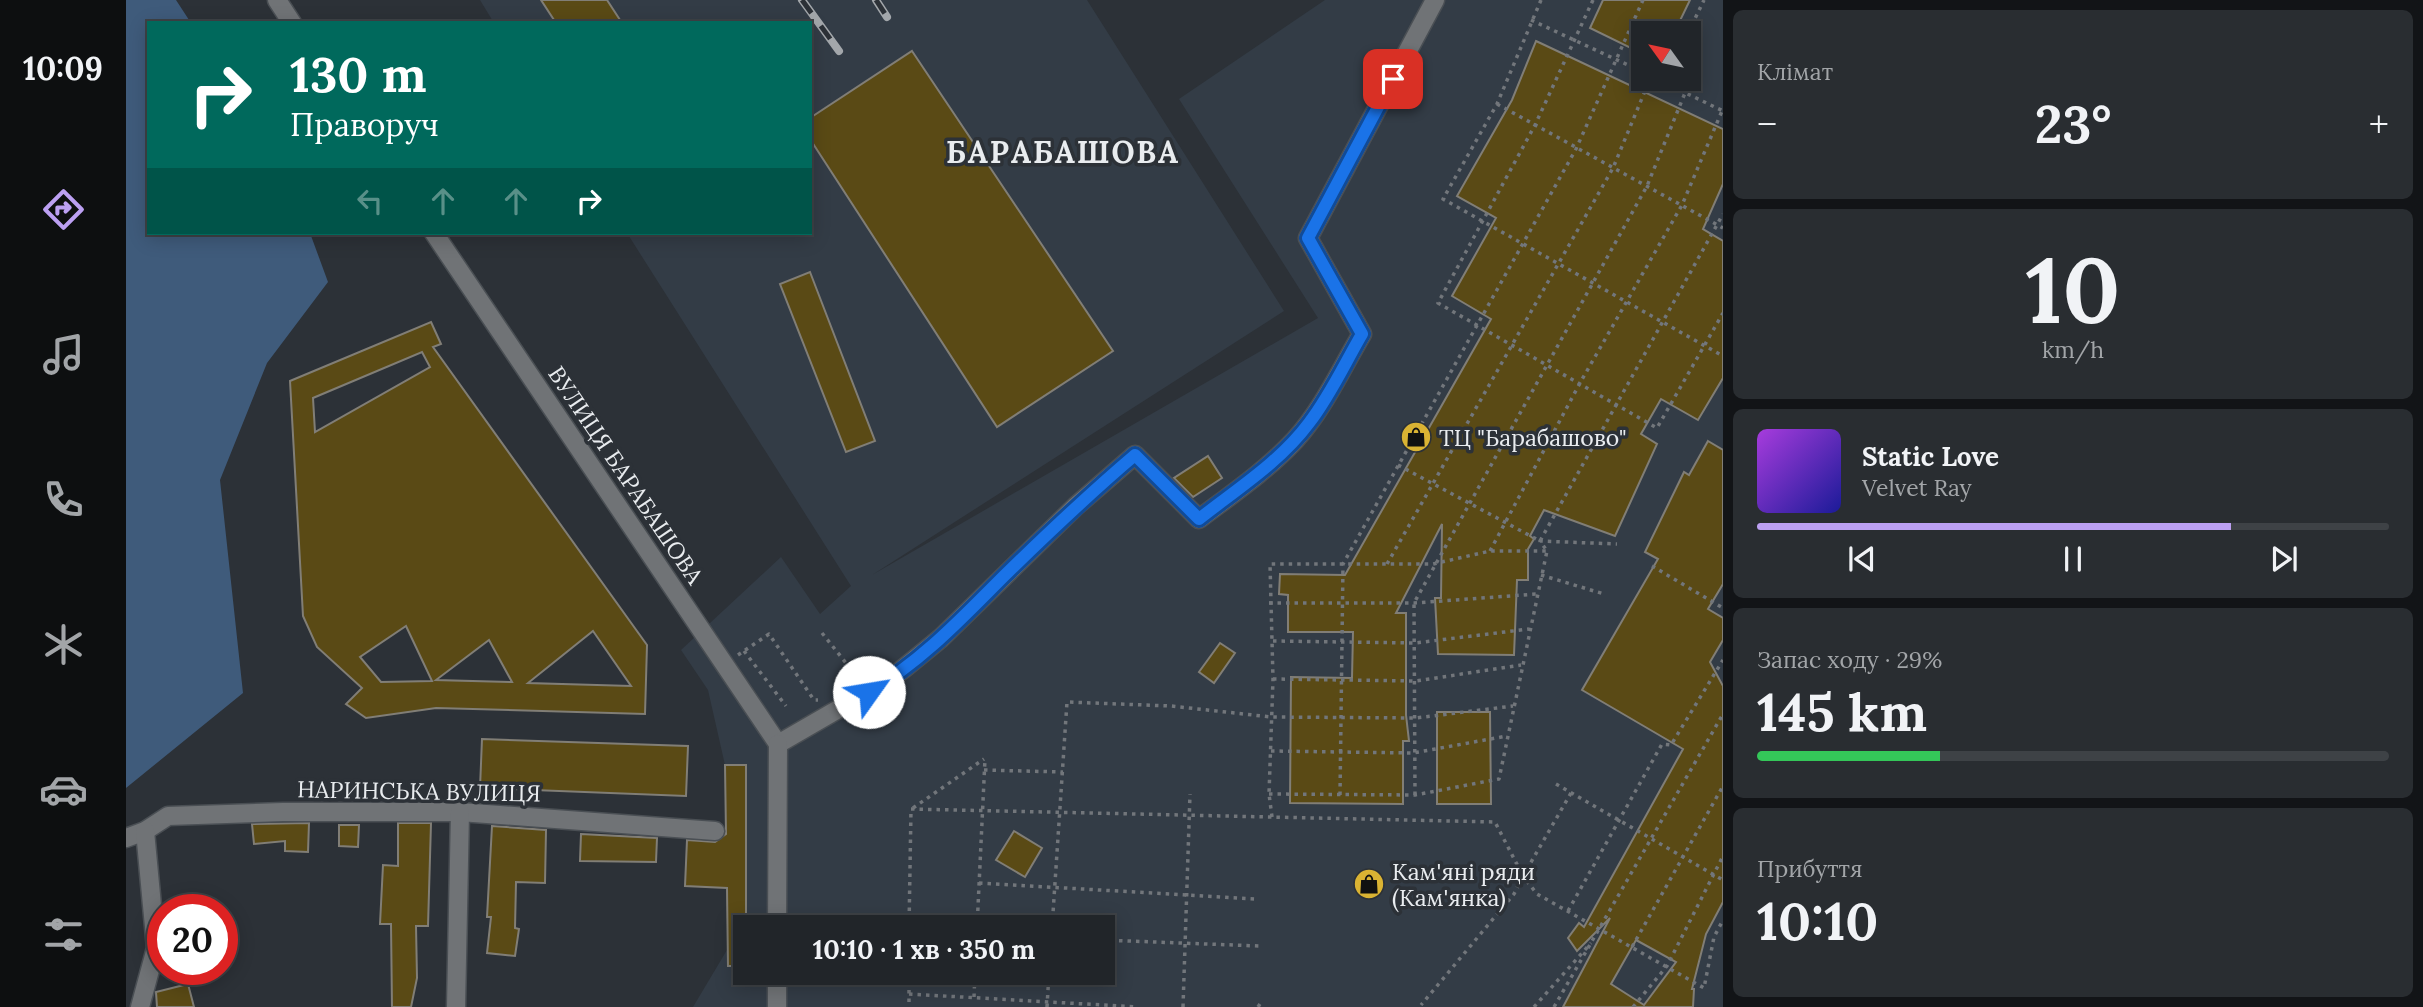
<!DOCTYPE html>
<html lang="uk">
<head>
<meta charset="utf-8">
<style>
	body { margin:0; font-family:Lora,serif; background:#292d31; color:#f1f3f6; height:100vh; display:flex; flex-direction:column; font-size:26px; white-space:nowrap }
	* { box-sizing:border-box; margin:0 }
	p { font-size:23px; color:#a2a5a8 }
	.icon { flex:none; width:38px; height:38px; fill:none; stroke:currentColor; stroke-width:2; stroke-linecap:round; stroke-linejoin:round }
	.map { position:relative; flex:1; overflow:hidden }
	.side { display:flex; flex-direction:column; gap:10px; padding:10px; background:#121417; width:700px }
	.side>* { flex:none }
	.hud { position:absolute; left:21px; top:21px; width:665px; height:214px; border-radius:0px; box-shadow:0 4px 18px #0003,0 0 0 2px #3e4246; background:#00695c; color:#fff; overflow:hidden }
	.needle { width:46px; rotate:303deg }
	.fabs { position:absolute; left:1505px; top:21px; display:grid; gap:14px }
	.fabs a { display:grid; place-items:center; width:70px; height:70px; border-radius:0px; background:#212529; box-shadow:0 4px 18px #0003,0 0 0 2px #3e4246; font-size:35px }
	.speed { position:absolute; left:21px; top:894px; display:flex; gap:14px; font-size:35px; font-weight:700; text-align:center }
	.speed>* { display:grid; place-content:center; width:91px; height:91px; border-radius:50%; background:#212529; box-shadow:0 4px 18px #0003,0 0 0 2px #3e4246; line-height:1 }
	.speed .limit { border:10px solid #d22; background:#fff; color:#111 }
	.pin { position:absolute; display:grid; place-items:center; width:60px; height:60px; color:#fff; margin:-30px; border-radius:14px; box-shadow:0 4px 10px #0006 }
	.me { position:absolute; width:77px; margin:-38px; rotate:58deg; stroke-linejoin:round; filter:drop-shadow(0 0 5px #0008) }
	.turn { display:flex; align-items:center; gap:24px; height:147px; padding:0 28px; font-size:32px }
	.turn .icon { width:91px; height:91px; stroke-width:2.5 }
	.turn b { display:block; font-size:49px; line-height:60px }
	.lanes { display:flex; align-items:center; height:66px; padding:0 28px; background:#0003; justify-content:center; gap:35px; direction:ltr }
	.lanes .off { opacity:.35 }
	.big { font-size:52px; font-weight:700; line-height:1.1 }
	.side .widget { flex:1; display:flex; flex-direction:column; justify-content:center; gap:10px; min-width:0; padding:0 24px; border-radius:10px; background:#292d31 }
	.side .dial { align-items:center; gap:0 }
	.dial b { font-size:91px; line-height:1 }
	.song { display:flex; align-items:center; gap:21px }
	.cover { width:84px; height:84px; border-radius:10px; background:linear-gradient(135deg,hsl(280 70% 55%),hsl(240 70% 35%)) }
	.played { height:7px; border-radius:4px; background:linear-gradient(90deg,#bca0f2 75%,#3e4246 75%) }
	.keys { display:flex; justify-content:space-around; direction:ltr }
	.heat { display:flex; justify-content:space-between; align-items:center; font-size:38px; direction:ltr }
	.charge { height:10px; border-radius:5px; background:linear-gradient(90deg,#34c759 29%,#3e4246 0) }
	.trip { position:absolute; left:607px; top:915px; width:382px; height:70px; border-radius:0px; background:#212529; box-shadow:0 4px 18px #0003,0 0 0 2px #3e4246; font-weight:700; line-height:70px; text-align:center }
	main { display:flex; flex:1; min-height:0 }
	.tab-bar { display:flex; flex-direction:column; width:126px; justify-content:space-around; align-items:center; background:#0d0f10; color:#a2a5a8 }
	.tab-bar .icon { width:49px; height:49px }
	.tab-bar .on { color:#bca0f2 }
	.tab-bar b { font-size:32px; color:#f1f3f6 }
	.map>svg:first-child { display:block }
	.built { fill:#333c46; fill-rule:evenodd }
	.green { fill:#3f5b7b }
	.building { fill:#5a4a15; stroke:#817e76; stroke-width:2; fill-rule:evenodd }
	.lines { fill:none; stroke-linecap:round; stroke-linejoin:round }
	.minor-casing { stroke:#4a4f54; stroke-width:21 }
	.path { stroke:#72767b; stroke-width:3.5; stroke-dasharray:3.5 5; stroke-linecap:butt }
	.minor { stroke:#707376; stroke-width:18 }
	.rail-casing { stroke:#a3a7ab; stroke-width:8 }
	.rail { stroke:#2c3137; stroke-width:5; stroke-dasharray:16; stroke-linecap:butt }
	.route-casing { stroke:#114b97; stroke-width:18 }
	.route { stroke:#1a73e8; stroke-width:12 }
	.labels { text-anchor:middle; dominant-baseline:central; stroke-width:7; stroke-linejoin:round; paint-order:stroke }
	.poi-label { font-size:23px; fill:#e9ecef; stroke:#2c3137; text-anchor:start }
	.street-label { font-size:23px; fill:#e9ecef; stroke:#2c3137 }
	.district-label { font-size:30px; font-weight:bold; letter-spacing:2px; fill:#e9ecef; stroke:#2c3137 }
</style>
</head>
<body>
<main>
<nav class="tab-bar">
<b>10:09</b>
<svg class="icon on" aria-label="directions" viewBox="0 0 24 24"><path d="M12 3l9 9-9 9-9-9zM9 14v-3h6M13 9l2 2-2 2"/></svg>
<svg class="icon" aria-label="music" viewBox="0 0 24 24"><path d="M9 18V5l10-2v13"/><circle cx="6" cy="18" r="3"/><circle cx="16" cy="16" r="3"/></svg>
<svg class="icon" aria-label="phone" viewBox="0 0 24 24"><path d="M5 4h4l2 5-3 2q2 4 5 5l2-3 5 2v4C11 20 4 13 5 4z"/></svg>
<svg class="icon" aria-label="climate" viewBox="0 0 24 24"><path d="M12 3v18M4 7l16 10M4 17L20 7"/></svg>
<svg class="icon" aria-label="car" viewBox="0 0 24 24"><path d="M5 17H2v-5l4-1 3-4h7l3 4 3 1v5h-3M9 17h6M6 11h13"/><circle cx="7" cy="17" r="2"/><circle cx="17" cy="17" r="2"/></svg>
<svg class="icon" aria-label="filters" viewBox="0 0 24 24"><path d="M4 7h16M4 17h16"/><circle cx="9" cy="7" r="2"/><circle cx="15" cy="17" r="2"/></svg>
</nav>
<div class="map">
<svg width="1597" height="1007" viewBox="0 0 1597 1007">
	<rect width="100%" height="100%" fill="#2c3137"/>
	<!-- built -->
	<path class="built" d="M 354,0 L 961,0 L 1158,311 L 746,575 L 1192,318 L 1053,99 L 1199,0 L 1597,0 L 1597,1007 L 567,1007 L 601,950 L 599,765 L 582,690 L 555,650 L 655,557 L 694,614 L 725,586 L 501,233 L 684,233 L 684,23 L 368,23 ZM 1517,33 L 1563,33 L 1563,79 L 1517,79 ZM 620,928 L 976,928 L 976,973 L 620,973 Z"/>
	<!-- green -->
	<polygon class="green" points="0,0 50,0 65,23 23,23 23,233 184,233 202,282 141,363 94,480 117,693 0,788"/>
	<!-- building -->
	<g class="building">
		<polygon points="415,0 481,0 496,23 430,23"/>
		<polygon points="1477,0 1564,0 1548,33 1517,33 1517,54 1464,28"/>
		<polygon points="1410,41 1597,129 1597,184 1577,229 1597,241 1597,378 1572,420 1535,399 1515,434 1531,444 1489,536 1418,510 1404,536 1408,539 1402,549 1402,580 1391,580 1388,655 1312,654 1309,598 1315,598 1316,524 1270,613 1280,613 1280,715 1283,741 1277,741 1277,804 1164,803 1165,677 1226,678 1227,632 1162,632 1162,595 1153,594 1154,574 1219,575 1365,319 1326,296 1370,218 1331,196 1386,100"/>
		<polygon points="786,51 987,351 871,427 684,139 684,118"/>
		<polygon points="684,272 749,441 720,452 654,284"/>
		<path d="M 305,322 L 315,344 L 307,347 L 521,645 L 519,714 L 310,708 L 240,718 L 220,704 L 236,688 L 191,647 L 177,616 L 164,381 ZM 296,352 L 304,367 L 189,432 L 187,398 ZM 280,626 L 306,681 L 255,682 L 234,657 ZM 467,631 L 505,686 L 402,683 ZM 363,640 L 386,682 L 310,680 Z"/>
		<path d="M 1582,441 L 1597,450 L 1597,584 L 1582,609 L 1597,618 L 1597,640 L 1584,662 L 1597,686 L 1597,902 L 1580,934 L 1566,989 L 1568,989 L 1567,1007 L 1437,1007 L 1484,918 L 1451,951 L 1442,938 L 1453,923 L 1458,927 L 1557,749 L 1456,690 L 1532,559 L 1519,552 L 1558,472 L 1563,475 ZM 1510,940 L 1550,962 L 1518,1005 L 1485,984 Z"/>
		<polygon points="1082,456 1096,478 1067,497 1048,478"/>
		<polygon points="1094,643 1109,653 1088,683 1073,672"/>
		<polygon points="1311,712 1364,712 1365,804 1311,804"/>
		<polygon points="356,739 562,746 560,796 354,788"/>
		<polygon points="599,765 620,765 620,966 602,966 601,888 559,886 561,840 589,842 600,834"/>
		<polygon points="183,823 182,852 159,851 159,841 128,844 126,824"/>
		<polygon points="272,823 305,823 302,926 290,926 291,978 285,1007 266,1007 265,924 254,924 257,865 272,866"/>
		<polygon points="213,825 233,825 232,847 213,846"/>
		<polygon points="366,826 420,830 419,883 390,882 389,928 393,929 389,956 361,953 365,917 361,917"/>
		<polygon points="888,831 916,848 899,877 870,860"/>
		<polygon points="455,834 531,838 530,862 454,861"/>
		<polygon points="62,984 68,1007 31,1007 30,992"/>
	</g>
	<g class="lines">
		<!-- minor casing -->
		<g class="minor-casing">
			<g id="minor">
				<polyline points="151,0 166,23"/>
				<polyline points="308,233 652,744"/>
				<path d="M 652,744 L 766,678 L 815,638 L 950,506 L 1009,455 L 1073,519 C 1106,494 1141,470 1169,440 C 1197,409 1215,369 1236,334 L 1182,238 L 1309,0"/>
				<polyline points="0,838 19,831 42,816 157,812 334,812 589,831"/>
				<polyline points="651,928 652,744"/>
				<polyline points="14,1007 30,948 19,831"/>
				<polyline points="330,1007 334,812"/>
				<polyline points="651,1007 651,973"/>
			</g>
		</g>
		<!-- path -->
		<g class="path">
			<polyline points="1415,0 1371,104 1317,199 1597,356"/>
			<polyline points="1467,0 1409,125 1312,303 1531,428 1597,313"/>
			<polyline points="1405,20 1517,72"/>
			<polyline points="1562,33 1578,0"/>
			<polyline points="1531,79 1597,111"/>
			<polyline points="1371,104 1597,228"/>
			<polyline points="1272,465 1414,541 1597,214"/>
			<polyline points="1364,551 1454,383 1556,205 1596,111"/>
			<polyline points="1261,564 1487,168 1524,79"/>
			<polyline points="1526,566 1597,608"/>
			<polyline points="1415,575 1478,594"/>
			<polyline points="1143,603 1288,603 1411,594"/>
			<polyline points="696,633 732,678"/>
			<polyline points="1147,641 1289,643 1403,629"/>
			<polyline points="618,651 660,706"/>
			<polyline points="612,655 643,634 688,700 692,700"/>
			<polyline points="1147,679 1290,681 1395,665"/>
			<polyline points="1145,751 1287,753 1381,736"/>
			<polyline points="858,770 937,772"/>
			<polyline points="1430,784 1597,880"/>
			<polyline points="1445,793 1397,876 1411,894 1578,988 1588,937 1597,920"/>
			<polyline points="1143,794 1289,795 1373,779 1421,551 1414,541 1491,544"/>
			<polyline points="1214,795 1217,564 1450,149 1517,0"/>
			<polyline points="1289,795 1288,603 1521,186 1559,93"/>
			<polyline points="787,808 858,759"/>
			<polyline points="785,809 1369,822 1397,876 1388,894 1295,1005"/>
			<polyline points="1146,817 1143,794 1147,679 1144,564 1307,564 1364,551 1421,551"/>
			<polyline points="853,883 1129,899"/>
			<polyline points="1442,911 1536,744 1545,745 1597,660"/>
			<polyline points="783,928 785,809"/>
			<polyline points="851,928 859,759"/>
			<polyline points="926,928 941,702 1045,706 1145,717 1290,718 1387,706"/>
			<polyline points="976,940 1133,946"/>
			<polyline points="1506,947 1597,786"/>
			<polyline points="783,973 783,1007"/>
			<polyline points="901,973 923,974"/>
			<polyline points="783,994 1012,1007"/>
			<polyline points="848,997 849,973"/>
			<polyline points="921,1007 923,973"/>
			<polyline points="1057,1007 1064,794"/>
			<polyline points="1132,1007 1134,1004"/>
			<polyline points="1408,1007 1465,943"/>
			<polyline points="1428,1007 1597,714"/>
			<polyline points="1507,1007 1541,966 1597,856"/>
		</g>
		<!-- minor -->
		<use href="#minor" class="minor"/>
		<!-- rail casing -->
		<g class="rail-casing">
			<g id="rail">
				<polyline points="676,0 713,51"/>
				<polyline points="750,0 761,17"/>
			</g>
		</g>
		<!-- rail -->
		<use href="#rail" class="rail"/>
	</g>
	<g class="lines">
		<!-- route casing -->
		<g class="route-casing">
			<path id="route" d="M 743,692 C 795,662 836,618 878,576 C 921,534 963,494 1009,455 L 1073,519 C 1111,489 1154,462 1183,423 C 1204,396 1219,363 1236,334 L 1182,238 L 1267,79"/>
		</g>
		<!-- route -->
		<use href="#route" class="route"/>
	</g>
	<!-- icons -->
	<defs>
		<g id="shop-disc" transform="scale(1.575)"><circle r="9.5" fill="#dab333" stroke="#2c3137"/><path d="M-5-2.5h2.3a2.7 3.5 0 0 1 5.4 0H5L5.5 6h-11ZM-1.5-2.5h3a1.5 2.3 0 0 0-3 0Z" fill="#111"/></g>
	</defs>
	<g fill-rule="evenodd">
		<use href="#shop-disc" x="1290" y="437"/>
		<use href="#shop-disc" x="1243" y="884"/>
	</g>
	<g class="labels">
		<!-- poi labels -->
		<g class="poi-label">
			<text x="1313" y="437">ТЦ "Барабашово"</text>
			<text x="1266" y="871">Кам'яні ряди<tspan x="1266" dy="26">(Кам'янка)</tspan></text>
		</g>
		<!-- street labels -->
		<g class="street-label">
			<text transform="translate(500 475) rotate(56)">ВУЛИЦЯ БАРАБАШОВА</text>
			<text transform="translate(293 791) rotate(1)">НАРИНСЬКА ВУЛИЦЯ</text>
		</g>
		<!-- district labels -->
		<g class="district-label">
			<text x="937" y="152">БАРАБАШОВА</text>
		</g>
	</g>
</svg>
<div class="fabs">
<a><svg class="needle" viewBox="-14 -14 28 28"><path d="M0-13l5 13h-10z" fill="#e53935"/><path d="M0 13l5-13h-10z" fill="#a2a5a8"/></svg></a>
</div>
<div class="speed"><div class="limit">20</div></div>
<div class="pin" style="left:1267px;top:79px;background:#d93025"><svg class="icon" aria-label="arrive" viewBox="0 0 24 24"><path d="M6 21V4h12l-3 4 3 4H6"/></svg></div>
<svg class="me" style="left:743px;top:692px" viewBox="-20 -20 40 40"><circle r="19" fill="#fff"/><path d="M0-13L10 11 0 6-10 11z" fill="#1a73e8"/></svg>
<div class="trip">10:10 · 1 хв · 350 m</div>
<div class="hud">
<div class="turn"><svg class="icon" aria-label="right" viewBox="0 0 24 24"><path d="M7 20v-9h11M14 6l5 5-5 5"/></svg><div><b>130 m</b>Праворуч</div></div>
<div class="lanes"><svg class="icon off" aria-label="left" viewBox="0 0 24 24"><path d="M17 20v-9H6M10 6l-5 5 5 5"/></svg><svg class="icon off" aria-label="ahead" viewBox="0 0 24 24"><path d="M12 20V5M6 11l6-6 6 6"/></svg><svg class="icon off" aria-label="ahead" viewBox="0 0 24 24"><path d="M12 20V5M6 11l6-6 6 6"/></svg><svg class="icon" aria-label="right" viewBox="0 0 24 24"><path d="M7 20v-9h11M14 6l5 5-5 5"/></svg></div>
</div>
</div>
<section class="side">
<div class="widget"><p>Клімат</p>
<div class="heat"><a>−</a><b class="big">23°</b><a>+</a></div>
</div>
<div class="widget dial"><b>10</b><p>km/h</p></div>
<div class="widget">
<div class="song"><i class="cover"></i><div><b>Static Love</b><p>Velvet Ray</p></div></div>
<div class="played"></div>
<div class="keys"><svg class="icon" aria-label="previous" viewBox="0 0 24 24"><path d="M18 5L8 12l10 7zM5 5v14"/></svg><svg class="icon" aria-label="pause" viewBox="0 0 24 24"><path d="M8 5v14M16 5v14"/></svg><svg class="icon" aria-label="next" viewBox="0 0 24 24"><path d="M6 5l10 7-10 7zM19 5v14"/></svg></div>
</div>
<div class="widget"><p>Запас ходу · 29%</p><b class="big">145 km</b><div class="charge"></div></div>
<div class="widget"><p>Прибуття</p><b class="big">10:10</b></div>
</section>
</main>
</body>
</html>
